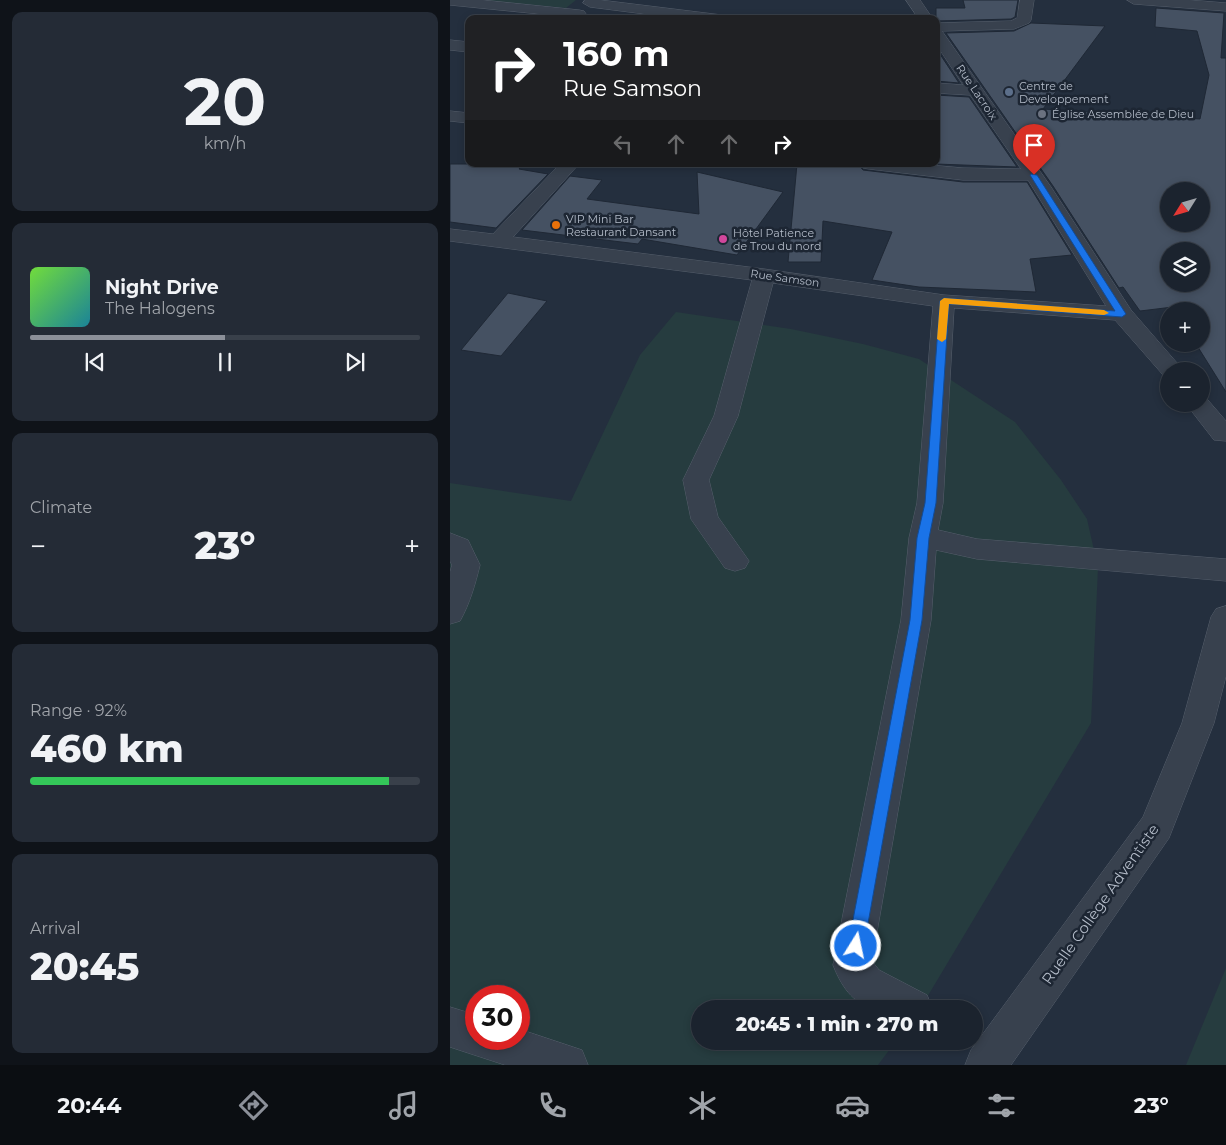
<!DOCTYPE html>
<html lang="en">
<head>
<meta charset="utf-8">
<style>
	body { margin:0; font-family:Montserrat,sans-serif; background:#242b36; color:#f1f3f6; height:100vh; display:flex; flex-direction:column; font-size:19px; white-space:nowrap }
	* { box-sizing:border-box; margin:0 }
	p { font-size:16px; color:#a0a4aa }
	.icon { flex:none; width:28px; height:28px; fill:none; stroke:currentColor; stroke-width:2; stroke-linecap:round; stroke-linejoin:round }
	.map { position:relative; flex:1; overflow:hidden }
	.drawer { display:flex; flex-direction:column; gap:12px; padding:12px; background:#0f1319; width:450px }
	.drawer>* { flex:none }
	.hud { position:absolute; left:15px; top:15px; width:475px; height:152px; border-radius:10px; box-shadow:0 2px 8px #0003,0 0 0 1px #39404a; background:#202124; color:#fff; overflow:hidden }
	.needle { width:32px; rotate:233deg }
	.buttons { position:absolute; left:710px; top:182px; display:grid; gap:10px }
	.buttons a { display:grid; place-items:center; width:50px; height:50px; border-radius:50%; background:#1b232e; box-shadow:0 2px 8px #0003,0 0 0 1px #39404a; font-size:25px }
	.speed { position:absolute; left:15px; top:985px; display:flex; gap:10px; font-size:25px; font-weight:700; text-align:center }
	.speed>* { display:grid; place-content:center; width:65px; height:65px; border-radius:50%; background:#1b232e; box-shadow:0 2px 8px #0003,0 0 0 1px #39404a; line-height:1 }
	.speed .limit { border:8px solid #d22; background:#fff; color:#111 }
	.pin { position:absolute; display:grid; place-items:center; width:42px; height:42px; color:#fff; margin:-51px -21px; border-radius:50% 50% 50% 0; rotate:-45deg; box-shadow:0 0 5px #0007 }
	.pin .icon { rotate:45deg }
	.me { position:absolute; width:55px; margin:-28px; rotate:10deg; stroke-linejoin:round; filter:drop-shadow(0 0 4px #0008) }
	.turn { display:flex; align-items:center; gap:18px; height:105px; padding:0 15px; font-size:22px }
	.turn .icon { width:65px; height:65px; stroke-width:2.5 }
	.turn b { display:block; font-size:35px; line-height:42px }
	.lanes { display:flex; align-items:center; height:48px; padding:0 15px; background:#0003; justify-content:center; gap:25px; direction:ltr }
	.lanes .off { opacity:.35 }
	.big { font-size:38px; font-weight:800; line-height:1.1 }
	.drawer .widget { flex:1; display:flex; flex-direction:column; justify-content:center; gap:8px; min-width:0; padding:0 18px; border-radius:10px; background:#242b36 }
	.drawer .dial { align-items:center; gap:0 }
	.dial b { font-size:65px; line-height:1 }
	.song { display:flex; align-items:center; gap:15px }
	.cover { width:60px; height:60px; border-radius:8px; background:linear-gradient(135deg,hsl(100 70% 55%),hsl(190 70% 35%)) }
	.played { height:5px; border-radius:2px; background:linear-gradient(90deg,#8c9099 50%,#39404a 50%) }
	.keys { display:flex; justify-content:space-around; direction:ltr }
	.heat { display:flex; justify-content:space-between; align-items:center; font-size:28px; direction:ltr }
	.charge { height:8px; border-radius:4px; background:linear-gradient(90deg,#34c759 92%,#39404a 0) }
	.trip { position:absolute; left:241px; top:1000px; width:292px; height:50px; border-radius:25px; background:#1b232e; box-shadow:0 2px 8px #0003,0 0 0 1px #39404a; font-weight:800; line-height:50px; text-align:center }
	.tab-bar { display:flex; height:80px; justify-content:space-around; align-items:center; background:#0b0e12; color:#a0a4aa }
	.tab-bar .icon { width:35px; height:35px }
	.tab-bar .active { color:#8c9099 }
	.tab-bar b { font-size:22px; color:#f1f3f6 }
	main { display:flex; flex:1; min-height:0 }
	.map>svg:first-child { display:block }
	.green { fill:#263c3f; fill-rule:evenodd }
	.building { fill:#455162; stroke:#1f2835; fill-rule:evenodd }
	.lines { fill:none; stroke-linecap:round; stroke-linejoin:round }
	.minor-casing { stroke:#565f6c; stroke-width:1 }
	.minor { fill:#38414e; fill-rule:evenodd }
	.route { fill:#1a73e8; stroke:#114b97 }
	.slow { fill:#f59e0b }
	.service-dot { fill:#5c6f8a; stroke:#1d2633; stroke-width:2 }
	.worship-dot { fill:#6b7280; stroke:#1d2633; stroke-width:2 }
	.food-dot { fill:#e8710a; stroke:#1d2633; stroke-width:2 }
	.hotel-dot { fill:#d1479c; stroke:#1d2633; stroke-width:2 }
	.labels { text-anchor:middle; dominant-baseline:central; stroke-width:5; stroke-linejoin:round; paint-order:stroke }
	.far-poi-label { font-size:11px; fill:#b4bcc9; stroke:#1d2633; text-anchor:start }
	.far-street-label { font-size:11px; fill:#b4bcc9; stroke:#1d2633 }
	.near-street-label { font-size:15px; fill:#b4bcc9; stroke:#1d2633 }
</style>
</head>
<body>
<main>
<section class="drawer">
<div class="widget dial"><b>20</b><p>km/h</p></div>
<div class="widget">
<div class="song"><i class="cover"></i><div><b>Night Drive</b><p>The Halogens</p></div></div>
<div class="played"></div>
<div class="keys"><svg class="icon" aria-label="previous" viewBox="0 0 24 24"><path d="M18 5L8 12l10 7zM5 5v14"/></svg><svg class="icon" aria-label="pause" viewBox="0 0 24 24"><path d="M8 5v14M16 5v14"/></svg><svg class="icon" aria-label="next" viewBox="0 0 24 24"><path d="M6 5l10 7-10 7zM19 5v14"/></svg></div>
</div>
<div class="widget"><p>Climate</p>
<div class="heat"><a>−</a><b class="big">23°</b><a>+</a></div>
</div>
<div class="widget"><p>Range · 92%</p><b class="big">460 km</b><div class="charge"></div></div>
<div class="widget"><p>Arrival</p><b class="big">20:45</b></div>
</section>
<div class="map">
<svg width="776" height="1065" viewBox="0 0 776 1065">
	<rect width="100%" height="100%" fill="#242f3e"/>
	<!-- green -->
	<g class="green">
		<polygon points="32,0 126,0 116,8"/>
		<path d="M 226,312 L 341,329 L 413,344 L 469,359 L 565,422 L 611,480 L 637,519 L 648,568 L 641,723 L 470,1009 L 250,1009 L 250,1041 L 446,1041 L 428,1065 L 0,1065 L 0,483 L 121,501 L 190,355 ZM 26,996 L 69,996 L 69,1039 L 26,1039 Z"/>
		<polygon points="776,968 776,1065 736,1065"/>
	</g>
	<!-- building -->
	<g class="building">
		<polygon points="513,0 568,0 565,17 561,19 486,21 486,8 515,8"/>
		<path d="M 706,8 L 774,13 L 771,58 L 776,58 L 776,392 L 746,344 L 751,344 L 751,311 L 726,311 L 723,307 L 690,311 L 673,287 L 669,288 L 603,186 L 496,33 L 564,31 L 581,23 L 655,26 L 593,109 L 750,119 L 759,75 L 747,31 L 705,27 ZM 719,191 L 751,191 L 751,224 L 719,224 ZM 719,251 L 751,251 L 751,284 L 719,284 Z"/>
		<polygon points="486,48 509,83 486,81"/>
		<polygon points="486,95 519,97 567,167 486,164"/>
		<polygon points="0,164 73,164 69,169 98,174 46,228 0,222"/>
		<polygon points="347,164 408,164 413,170 513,182 577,182 622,255 580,259 586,292 469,287 422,280 442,232 373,221 371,262 338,262"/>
		<polygon points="247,172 333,192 287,255 192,239 188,244 72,230 120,176 152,180 137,199 249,214"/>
		<polygon points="58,293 97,301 51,356 11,350"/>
	</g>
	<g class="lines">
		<!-- minor casing -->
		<g class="minor-casing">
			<g id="minor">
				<polygon points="0,0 32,0 129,10 134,11 136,14 134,17 129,18 0,5"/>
				<polygon points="135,0 150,0 272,15 279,19 234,19 140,7 133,3"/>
				<polygon points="456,0 470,0 483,19 469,19"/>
				<path d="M 570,0 L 584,0 L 581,20 L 579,23 L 564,29 L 492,31 L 601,187 L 681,310 L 734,371 L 719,371 L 719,377 L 714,376 L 665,320 L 504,308 L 493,503 L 488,530 L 527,539 L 776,559 L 776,581 L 527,559 L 486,550 L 481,620 L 422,961 L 429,970 L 477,995 L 483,1009 C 432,1009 405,1020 383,965 L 451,620 L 459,538 L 467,503 L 483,306 L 323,283 L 288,416 L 259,480 L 268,517 L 299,561 L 295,568 L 285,571 L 275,568 L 241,519 L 233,480 L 264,416 L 302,280 L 0,241 L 0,229 L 43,234 L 110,164 L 129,164 L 63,237 L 314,269 L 494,295 L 656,306 L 578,180 L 513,180 L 419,169 L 413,168 L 410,164 L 468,164 L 513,168 L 571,169 L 520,95 L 486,93 L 486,83 L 513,85 L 486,44 L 486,23 L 561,21 L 567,18 Z"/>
				<polygon points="677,0 739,0 776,3 776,11 684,4"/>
				<polygon points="0,40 19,42 19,52 0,50"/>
				<polygon points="0,111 19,113 19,123 0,121"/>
				<polygon points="751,397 757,399 776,421 776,441 764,440 736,404 751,404"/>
				<path d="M 0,533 L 18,540 L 30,565 C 25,585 20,603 10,621 L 0,624 L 0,572 L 2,565 L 0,561 Z"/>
				<polygon points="776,606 776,676 764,723 719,838 561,1065 515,1065 521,1050 693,817 732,723 761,617 766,609"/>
				<polygon points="0,1007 26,1015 26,1039 69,1039 69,1029 132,1050 138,1065 55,1065 0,1047"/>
			</g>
		</g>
		<!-- minor -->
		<use href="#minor" class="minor"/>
	</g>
	<!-- route -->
	<polygon class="route" points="581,174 587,175 676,314 672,317 499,304 486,503 479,538 472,620 414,946 411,951 406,954 400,951 398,946 460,620 467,538 475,503 490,301 494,298 665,311 580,175"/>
	<!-- slow -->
	<polygon class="slow" points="494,298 654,310 659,313 654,315 499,304 496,339 492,342 487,339 490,301"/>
	<!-- markers -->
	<circle class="service-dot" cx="559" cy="92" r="5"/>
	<circle class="worship-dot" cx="592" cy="114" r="5"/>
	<circle class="food-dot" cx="106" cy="225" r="5"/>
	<circle class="hotel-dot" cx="273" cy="239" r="5"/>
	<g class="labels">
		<!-- far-poi labels -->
		<g class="far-poi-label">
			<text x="569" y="86">Centre de<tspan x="569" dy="13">Developpement</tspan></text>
			<text x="602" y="114">Église Assemblée de Dieu</text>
			<text x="116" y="219">VIP Mini Bar<tspan x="116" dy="13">Restaurant Dansant</tspan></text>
			<text x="283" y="233">Hôtel Patience<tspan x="283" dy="13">de Trou du nord</tspan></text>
		</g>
		<!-- far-street labels -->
		<g class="far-street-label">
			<text transform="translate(527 92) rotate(56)">Rue Lacroix</text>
			<text transform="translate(335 278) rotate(8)">Rue Samson</text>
		</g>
		<!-- near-street labels -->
		<g class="near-street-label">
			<text transform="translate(650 904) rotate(-55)">Ruelle Collège Adventiste</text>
		</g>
	</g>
</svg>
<div class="buttons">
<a><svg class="needle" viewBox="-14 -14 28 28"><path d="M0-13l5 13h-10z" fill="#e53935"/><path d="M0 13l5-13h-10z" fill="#a0a4aa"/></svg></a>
<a><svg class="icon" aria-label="layers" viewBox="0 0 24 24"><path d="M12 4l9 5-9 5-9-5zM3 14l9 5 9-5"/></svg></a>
<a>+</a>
<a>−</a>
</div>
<div class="speed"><div class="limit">30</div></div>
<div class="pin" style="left:584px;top:175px;background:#d93025"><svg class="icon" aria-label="arrive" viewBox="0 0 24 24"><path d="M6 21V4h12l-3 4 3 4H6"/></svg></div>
<svg class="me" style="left:406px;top:946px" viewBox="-20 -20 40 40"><circle r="17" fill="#1a73e8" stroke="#fff" stroke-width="3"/><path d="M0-11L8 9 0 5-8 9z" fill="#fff"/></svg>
<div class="trip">20:45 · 1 min · 270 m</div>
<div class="hud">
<div class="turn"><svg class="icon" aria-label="right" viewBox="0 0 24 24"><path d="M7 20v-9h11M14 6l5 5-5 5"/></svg><div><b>160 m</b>Rue Samson</div></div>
<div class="lanes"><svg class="icon off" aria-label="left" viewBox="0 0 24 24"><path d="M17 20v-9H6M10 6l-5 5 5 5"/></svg><svg class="icon off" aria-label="ahead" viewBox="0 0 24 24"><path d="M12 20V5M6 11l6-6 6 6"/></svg><svg class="icon off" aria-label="ahead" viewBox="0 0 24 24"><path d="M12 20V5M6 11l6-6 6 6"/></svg><svg class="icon" aria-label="right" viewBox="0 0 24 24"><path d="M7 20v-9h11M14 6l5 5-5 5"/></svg></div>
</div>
</div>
</main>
<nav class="tab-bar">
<b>20:44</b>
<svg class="icon active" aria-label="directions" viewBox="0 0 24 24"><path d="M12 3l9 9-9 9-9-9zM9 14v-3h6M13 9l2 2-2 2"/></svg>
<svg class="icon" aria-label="music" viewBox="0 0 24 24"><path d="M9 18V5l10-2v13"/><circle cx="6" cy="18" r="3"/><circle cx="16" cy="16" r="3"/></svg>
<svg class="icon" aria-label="phone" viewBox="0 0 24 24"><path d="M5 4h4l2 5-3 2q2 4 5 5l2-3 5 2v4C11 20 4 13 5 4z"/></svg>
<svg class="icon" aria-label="climate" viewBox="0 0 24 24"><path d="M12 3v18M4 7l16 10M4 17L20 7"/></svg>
<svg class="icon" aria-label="car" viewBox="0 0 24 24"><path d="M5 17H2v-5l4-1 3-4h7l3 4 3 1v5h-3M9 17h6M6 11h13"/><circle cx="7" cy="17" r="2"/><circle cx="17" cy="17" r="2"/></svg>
<svg class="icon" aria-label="filters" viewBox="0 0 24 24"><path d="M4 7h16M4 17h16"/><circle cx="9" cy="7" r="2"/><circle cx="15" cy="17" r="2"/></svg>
<b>23°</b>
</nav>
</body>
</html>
